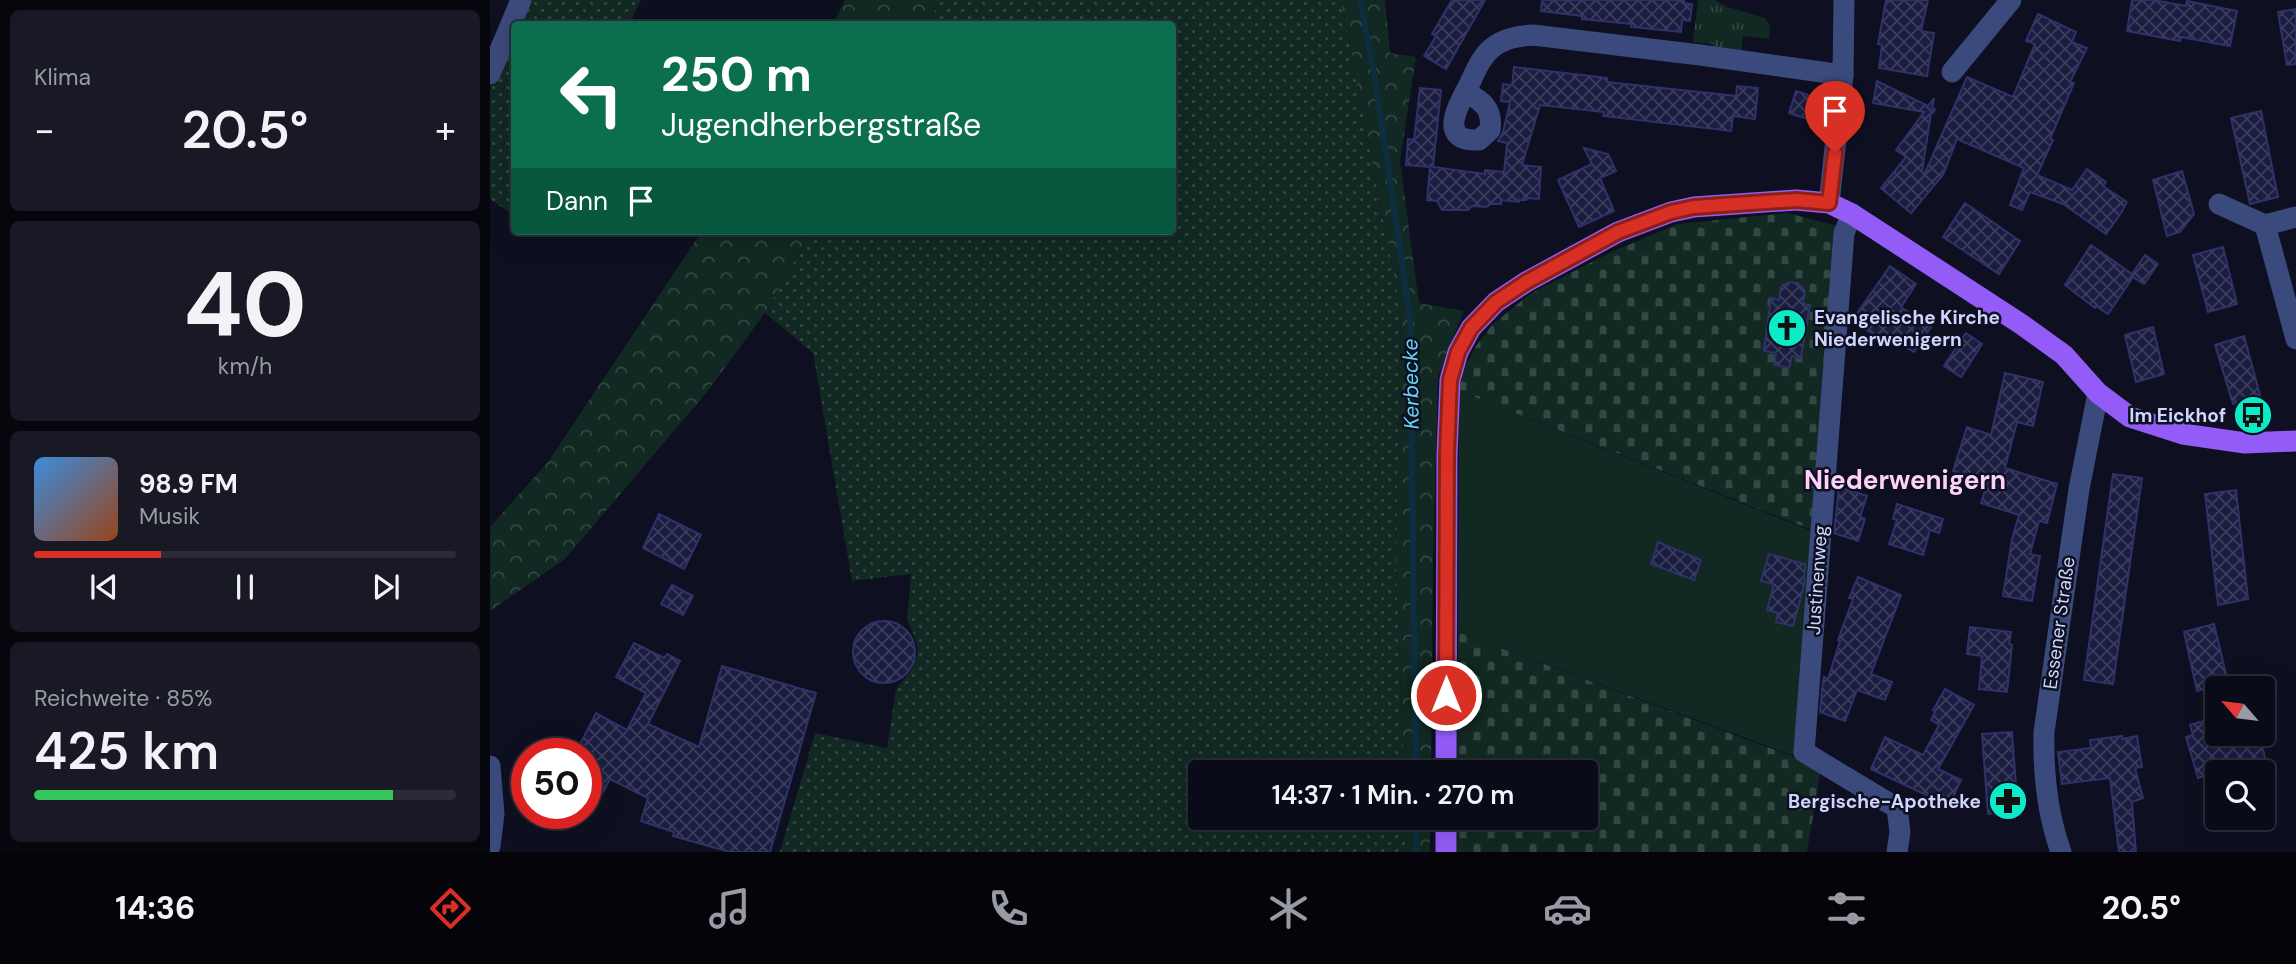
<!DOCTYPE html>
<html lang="de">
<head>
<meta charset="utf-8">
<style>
	body { margin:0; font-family:"DM Sans",sans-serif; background:#181925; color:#f1f3f6; height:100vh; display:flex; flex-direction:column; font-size:26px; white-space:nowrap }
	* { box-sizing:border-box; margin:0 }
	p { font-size:23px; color:#999ba2 }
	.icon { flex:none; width:38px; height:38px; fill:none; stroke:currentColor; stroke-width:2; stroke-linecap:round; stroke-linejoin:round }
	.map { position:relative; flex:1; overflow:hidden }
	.side { display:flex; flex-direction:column; gap:10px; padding:10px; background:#06060d; width:490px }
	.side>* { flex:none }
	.guide { position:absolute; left:21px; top:21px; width:665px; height:214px; border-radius:7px; box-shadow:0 7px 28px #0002,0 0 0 2px #2a2b37; background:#0b6e4f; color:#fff; overflow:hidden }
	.needle { width:46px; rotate:298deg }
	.controls { position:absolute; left:1715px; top:676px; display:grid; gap:14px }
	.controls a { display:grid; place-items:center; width:70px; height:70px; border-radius:7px; background:#0a0b18; box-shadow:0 7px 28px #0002,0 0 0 2px #2a2b37; font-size:35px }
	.speed { position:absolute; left:21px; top:738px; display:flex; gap:14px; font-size:35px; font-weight:700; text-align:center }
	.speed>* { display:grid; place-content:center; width:91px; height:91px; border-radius:50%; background:#0a0b18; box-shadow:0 7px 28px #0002,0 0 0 2px #2a2b37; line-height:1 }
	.speed .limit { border:10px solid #d22; background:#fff; color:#111 }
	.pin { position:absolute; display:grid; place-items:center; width:60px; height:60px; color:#fff; margin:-72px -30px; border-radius:50% 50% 50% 0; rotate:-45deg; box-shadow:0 0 7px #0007 }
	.pin .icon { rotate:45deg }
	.me { position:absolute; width:77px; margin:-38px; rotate:0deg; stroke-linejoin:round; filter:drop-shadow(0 0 5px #0008) }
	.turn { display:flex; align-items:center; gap:24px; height:147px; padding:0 35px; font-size:32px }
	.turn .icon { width:91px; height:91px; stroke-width:2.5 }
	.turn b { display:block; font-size:49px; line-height:60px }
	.then { display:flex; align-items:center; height:66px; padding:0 35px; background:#0003; gap:14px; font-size:26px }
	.big { font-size:52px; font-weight:600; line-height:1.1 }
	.side .widget { flex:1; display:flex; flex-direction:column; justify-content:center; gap:10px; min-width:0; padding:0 24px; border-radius:10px; background:#181925 }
	.side .dial { align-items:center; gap:0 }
	.dial b { font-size:91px; line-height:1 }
	.song { display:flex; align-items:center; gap:21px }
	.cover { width:84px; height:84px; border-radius:10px; background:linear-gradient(135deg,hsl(210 70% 55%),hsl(20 70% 35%)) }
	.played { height:7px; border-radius:4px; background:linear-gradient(90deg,#d93025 30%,#2a2b37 30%) }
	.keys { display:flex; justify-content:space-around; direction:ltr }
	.heat { display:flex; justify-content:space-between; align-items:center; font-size:38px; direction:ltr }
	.charge { height:10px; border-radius:5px; background:linear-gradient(90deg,#34c759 85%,#2a2b37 0) }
	.trip { position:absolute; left:698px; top:760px; width:410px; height:70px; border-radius:7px; background:#0a0b18; box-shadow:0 7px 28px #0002,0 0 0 2px #2a2b37; font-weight:600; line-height:70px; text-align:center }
	.tab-bar { display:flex; height:112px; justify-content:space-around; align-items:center; background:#04040a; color:#999ba2 }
	.tab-bar .icon { width:49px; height:49px }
	.tab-bar .active { color:#d93025 }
	.tab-bar b { font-size:32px; color:#f1f3f6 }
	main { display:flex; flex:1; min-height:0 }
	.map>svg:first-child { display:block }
	.grass { fill:url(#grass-dots) }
	.forest { fill:url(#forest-crowns) }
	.cemetery { fill:url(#cemetery-stones) }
	.park { fill:url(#park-tufts) }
	.garden { fill:#112922 }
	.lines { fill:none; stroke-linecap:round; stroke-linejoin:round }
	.stream { stroke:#0e2d3f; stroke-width:6 }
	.building { fill:url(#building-cross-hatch); stroke:#2e326a; stroke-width:2 }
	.minor { stroke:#3b4a7c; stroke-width:21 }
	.major { stroke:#945cf7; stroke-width:21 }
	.route-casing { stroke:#8d1f18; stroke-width:18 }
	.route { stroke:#d93025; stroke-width:12 }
	.labels { text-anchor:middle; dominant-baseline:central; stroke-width:5; stroke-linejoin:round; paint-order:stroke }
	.poi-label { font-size:19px; font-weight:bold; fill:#cfd6fd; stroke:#0e0f20; text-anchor:end }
	.street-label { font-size:19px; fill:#cfd6fd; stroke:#0e0f20 }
	.water-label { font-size:21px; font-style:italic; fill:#62d9f7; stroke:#0e0f20 }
	.district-label { font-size:26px; font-weight:bold; fill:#fdd1f8; stroke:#0e0f20 }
</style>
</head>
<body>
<main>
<section class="side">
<div class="widget"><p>Klima</p>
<div class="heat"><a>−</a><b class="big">20.5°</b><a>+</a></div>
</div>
<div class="widget dial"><b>40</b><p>km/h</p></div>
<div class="widget">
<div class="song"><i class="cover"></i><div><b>98.9 FM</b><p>Musik</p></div></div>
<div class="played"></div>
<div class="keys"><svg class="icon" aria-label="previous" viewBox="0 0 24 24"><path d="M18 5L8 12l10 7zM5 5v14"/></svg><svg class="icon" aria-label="pause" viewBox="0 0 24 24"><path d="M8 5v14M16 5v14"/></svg><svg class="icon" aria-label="next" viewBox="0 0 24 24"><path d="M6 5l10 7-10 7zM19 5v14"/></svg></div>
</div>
<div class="widget"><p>Reichweite · 85%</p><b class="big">425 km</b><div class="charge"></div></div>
</section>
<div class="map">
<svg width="1806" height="852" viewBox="0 0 1806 852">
	<defs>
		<pattern id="grass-dots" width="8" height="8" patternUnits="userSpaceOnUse" patternTransform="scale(1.75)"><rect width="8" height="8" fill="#112922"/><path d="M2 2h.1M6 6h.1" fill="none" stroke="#334743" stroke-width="1.8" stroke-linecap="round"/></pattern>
		<pattern id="forest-crowns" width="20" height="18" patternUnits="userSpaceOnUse" patternTransform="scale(1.75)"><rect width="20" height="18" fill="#112922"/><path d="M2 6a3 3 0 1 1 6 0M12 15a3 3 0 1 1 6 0" fill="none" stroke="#334743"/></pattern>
		<pattern id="cemetery-stones" width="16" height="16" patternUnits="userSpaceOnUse" patternTransform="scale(1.75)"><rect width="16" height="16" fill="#112922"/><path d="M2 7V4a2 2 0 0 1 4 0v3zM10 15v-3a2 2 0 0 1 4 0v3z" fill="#334743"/></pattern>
		<pattern id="park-tufts" width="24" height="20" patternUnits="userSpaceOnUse" patternTransform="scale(1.75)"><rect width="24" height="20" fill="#112922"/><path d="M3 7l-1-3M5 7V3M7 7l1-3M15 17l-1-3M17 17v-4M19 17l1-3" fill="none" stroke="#334743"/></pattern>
		<pattern id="building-cross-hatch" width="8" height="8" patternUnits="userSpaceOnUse" patternTransform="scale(1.75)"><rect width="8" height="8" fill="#1b1d40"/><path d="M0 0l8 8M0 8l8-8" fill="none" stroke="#3b3d5c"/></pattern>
	</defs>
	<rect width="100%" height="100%" fill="#0e0f20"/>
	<!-- grass -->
	<g class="grass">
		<polygon points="38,0 151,0 139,24 28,24"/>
		<polygon points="451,0 851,0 911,312 906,564 914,772 710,772 710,817 916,817 917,852 290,852 325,733 397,748 406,689 421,671 428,652 426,640 417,620 421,574 362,581 323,353 275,313 321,231 682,231 682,24 437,24"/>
		<polygon points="24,33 24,215 0,199 0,90"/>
	</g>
	<!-- forest -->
	<g class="forest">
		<polygon points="355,0 451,0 437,24 343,24"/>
		<polygon points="851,0 895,0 900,53 926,57 910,161 929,303 974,311 948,377 943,566 941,772 914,772 906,564 911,312"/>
		<polygon points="212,231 321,231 275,313 217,392 75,559 0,611 0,527 58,462"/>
		<polygon points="916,817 940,817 940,852 917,852"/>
	</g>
	<!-- cemetery -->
	<g class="cemetery">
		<polygon points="1298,213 1347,226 1322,530 969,391 974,369 986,346 1002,325 1040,294 1119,253 1188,224"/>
		<polygon points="968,632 1304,757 1330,774 1317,852 967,852 967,817 1096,817 1096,772 967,772"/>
	</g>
	<!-- park -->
	<polygon class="park" points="1208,0 1225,0 1238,7 1275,18 1280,26 1279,39 1253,36 1251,53 1223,49 1223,44 1203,42"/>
	<!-- garden -->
	<polygon class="garden" points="969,391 1322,531 1304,756 968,632"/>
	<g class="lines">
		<!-- stream -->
		<g class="stream">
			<polyline points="870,0 885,79 920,316 926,772"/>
			<polyline points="926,817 926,852"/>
		</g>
	</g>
	<!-- building -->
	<g class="building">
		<polygon points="962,0 995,0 956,69 934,56 946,36 942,34"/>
		<polygon points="1052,0 1194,0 1194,3 1202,4 1200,21 1192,20 1191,32 1141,27 1142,24 1092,19 1092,16 1051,11"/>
		<polygon points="1396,0 1438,0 1431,31 1444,33 1437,76 1389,68 1392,45 1388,44"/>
		<polygon points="1642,0 1663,0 1696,6 1697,1 1747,11 1740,46 1691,37 1690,41 1637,31"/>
		<polygon points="1806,9 1806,64 1797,65 1788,12"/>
		<polygon points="1548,14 1586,32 1582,42 1597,48 1580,82 1584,83 1560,139 1563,140 1547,175 1582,190 1597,169 1616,182 1613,186 1637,202 1631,213 1616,234 1573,204 1540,192 1532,210 1520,205 1534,168 1467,139 1453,175 1421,213 1391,188 1416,157 1406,150 1434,112 1383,103 1387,81 1438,106 1444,98 1442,108 1445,109 1443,113 1441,113 1432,172 1435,173 1477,77 1523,97 1545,44 1536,41"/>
		<polygon points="1024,67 1117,78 1117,82 1246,96 1247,86 1268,88 1265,119 1243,116 1241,131 1113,116 1114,112 1050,105 1032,165 1051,167 1049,199 1038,198 1036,200 1029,200 1029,202 1011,200 1011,204 1000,204 997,207 982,206 978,210 952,210 947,201 937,200 940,167 916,165 918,139 924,140 930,88 951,90 943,167 995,174 995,170 1014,172 1017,143 1008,141 1013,132 1020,102 1011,101 1013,84 1022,85"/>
		<polygon points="1306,91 1334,100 1327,122 1299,113"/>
		<polygon points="1771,111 1788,197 1760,204 1741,118"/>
		<polygon points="1094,148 1118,154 1126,171 1110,178 1124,211 1089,227 1068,180 1102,164"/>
		<polygon points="1692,171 1704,214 1690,232 1677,236 1663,180"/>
		<polygon points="1475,203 1530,241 1509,274 1453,237"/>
		<polygon points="1601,245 1642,274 1655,255 1668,264 1654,284 1643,277 1618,314 1606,306 1605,308 1575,285"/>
		<polygon points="1733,247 1747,304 1718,312 1703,255"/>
		<polygon points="1400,266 1426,284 1411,307 1441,327 1424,352 1398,336 1395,342 1367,324 1368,312"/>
		<polygon points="1299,282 1308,283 1315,291 1313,304 1320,305 1311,358 1302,356 1299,368 1284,365 1286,353 1274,351 1281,298 1289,300 1291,287"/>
		<polygon points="1663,327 1674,374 1646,382 1635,335"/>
		<polygon points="1476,333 1492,344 1471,377 1454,366"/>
		<polygon points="1754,336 1770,395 1743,404 1725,345"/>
		<polygon points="1515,373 1553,382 1543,426 1527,422 1515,468 1567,484 1557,523 1549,521 1540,554 1550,556 1542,601 1513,596 1522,539 1529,515 1491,503 1498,481 1463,471 1477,427 1501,435"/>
		<polygon points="1623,474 1652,478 1623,684 1594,680"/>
		<polygon points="1349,487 1377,496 1370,517 1375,519 1368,541 1344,533"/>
		<polygon points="1746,490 1758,599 1728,605 1715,494"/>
		<polygon points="1407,504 1453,519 1449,533 1440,530 1433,555 1399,544 1407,520 1403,519"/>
		<polygon points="169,514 211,535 194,569 153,548"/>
		<polygon points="1168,542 1211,560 1204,580 1161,564"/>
		<polygon points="1279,554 1315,564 1314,586 1303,626 1286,622 1288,613 1277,610 1284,584 1271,581"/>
		<polygon points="1368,577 1411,595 1381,674 1402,682 1395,700 1367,690 1355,721 1330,712 1333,680 1334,677 1338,679 1350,641 1348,640 1363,599 1359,598"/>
		<polygon points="182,585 203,596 193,615 171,604"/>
		<circle cx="394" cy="652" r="31"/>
		<polygon points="1724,624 1738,682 1707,691 1694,632"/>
		<polygon points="1480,627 1521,632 1519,644 1522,645 1517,692 1489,689 1492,656 1477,654"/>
		<polygon points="144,643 174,658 177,654 190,661 158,724 209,747 232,666 326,693 280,852 240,852 183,836 184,832 151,821 158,798 120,779 111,796 96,788 96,754 85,754 106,713 137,730 156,693 126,677"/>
		<polygon points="1455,689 1484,705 1448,769 1471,780 1459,806 1381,769 1395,737 1433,755 1449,725 1441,720 1445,712 1443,710"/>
		<polygon points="1727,717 1727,733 1758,733 1762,746 1772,744 1776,763 1749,772 1745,772 1744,767 1708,778 1696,737 1703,735 1700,725"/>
		<polygon points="1522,732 1528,811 1498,814 1492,734"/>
		<polygon points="1632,736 1632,739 1647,736 1652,767 1645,768 1653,798 1642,802 1646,852 1629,852 1620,778 1572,784 1568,752 1601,748 1600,740"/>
	</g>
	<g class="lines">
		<!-- minor -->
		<g class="minor">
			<polyline points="1462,72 1521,0"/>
			<polyline points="0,74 31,0"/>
			<path d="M 975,92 C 993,101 1003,109 1000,130 L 989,140 C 946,142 969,104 979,85 C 985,72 991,57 1002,48 C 1014,38 1029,36 1043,35 L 1210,55 L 1353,75"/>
			<polyline points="1339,203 1353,75 1354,0"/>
			<polyline points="1729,204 1775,225"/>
			<polyline points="1362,214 1354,233 1314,752 1407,808 1410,832 1407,852"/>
			<polyline points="1806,217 1775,225 1806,339"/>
			<polyline points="0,766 4,814 0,846"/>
			<path d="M 1571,852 C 1557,813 1553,773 1554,732 L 1589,489 L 1608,393"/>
		</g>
		<!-- major -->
		<g class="major">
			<polyline points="956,772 957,455 960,380 968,352 981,328 1006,302 1036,282 1128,232 1181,212 1204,207 1306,200 1339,203 1362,214 1531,324 1574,355 1608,393 1640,417 1693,434 1755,443 1806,441"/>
			<polyline points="956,852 956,817"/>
		</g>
	</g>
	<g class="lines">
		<!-- route casing -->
		<g class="route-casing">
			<polyline id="route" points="956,695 957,455 960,380 968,352 981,328 1006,302 1036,282 1128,232 1181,212 1204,207 1306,200 1339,203 1345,153"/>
		</g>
		<!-- route -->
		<use href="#route" class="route"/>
	</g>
	<!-- icons -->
	<defs>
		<g id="church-disc" transform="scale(2.0125)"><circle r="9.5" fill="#0cebc7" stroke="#0e0f20"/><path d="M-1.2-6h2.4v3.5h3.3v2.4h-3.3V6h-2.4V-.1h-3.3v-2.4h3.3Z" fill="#111"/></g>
		<g id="bus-disc" transform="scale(2.0125)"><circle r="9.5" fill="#0cebc7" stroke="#0e0f20"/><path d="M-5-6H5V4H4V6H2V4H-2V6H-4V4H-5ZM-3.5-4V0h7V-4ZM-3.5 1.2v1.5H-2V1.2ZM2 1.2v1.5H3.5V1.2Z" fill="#111"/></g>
		<g id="pharmacy-disc" transform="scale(2.0125)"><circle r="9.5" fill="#0cebc7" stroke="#0e0f20"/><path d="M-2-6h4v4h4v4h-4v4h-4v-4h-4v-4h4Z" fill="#111"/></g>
	</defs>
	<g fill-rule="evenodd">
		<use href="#church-disc" x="1297" y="328"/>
		<use href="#bus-disc" x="1763" y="415"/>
		<use href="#pharmacy-disc" x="1518" y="801"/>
	</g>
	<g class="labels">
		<!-- poi labels -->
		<g class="poi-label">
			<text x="1324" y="317" text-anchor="start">Evangelische Kirche<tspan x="1324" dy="22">Niederwenigern</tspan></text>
			<text x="1736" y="415">Im Eickhof</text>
			<text x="1491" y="801">Bergische-Apotheke</text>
		</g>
		<!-- street labels -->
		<g class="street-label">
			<text transform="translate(1327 580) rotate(-86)">Justinenweg</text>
			<text transform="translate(1569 623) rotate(-82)">Essener Straße</text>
		</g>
		<!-- water labels -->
		<g class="water-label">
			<text transform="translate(921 384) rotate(-91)">Kerbecke</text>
		</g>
		<!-- district labels -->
		<g class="district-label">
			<text x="1415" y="480">Niederwenigern</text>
		</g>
	</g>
</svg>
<div class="controls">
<a><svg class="needle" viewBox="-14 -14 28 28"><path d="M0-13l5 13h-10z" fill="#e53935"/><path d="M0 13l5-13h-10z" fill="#999ba2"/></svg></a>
<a><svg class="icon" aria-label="search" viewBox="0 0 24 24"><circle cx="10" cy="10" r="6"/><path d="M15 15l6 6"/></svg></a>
</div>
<div class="speed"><div class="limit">50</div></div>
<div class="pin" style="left:1345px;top:153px;background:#d93025"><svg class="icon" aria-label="arrive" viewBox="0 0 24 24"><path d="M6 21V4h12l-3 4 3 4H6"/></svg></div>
<svg class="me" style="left:956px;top:695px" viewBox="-20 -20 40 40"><circle r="17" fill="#d93025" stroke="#fff" stroke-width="3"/><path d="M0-11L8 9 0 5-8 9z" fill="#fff"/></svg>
<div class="trip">14:37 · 1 Min. · 270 m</div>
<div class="guide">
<div class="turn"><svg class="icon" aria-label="left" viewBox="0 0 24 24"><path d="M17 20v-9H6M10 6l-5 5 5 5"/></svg><div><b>250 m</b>Jugendherbergstraße</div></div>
<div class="then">Dann<svg class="icon" aria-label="arrive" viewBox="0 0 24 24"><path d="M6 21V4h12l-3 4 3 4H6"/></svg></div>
</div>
</div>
</main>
<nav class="tab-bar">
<b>14:36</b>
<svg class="icon active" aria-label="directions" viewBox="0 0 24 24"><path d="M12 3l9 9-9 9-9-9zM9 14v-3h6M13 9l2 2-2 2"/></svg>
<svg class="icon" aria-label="music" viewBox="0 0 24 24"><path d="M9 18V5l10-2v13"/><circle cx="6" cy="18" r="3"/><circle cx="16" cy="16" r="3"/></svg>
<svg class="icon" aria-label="phone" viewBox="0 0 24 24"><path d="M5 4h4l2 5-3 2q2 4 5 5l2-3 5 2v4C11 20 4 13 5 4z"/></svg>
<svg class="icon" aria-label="climate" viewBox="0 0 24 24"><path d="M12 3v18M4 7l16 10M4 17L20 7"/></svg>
<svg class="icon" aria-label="car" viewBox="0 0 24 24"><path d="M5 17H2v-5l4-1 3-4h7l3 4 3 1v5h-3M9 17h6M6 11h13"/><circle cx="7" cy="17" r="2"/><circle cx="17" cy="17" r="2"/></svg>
<svg class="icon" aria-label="filters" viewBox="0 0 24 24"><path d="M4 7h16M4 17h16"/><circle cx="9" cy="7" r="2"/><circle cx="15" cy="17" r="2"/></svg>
<b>20.5°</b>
</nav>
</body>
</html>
